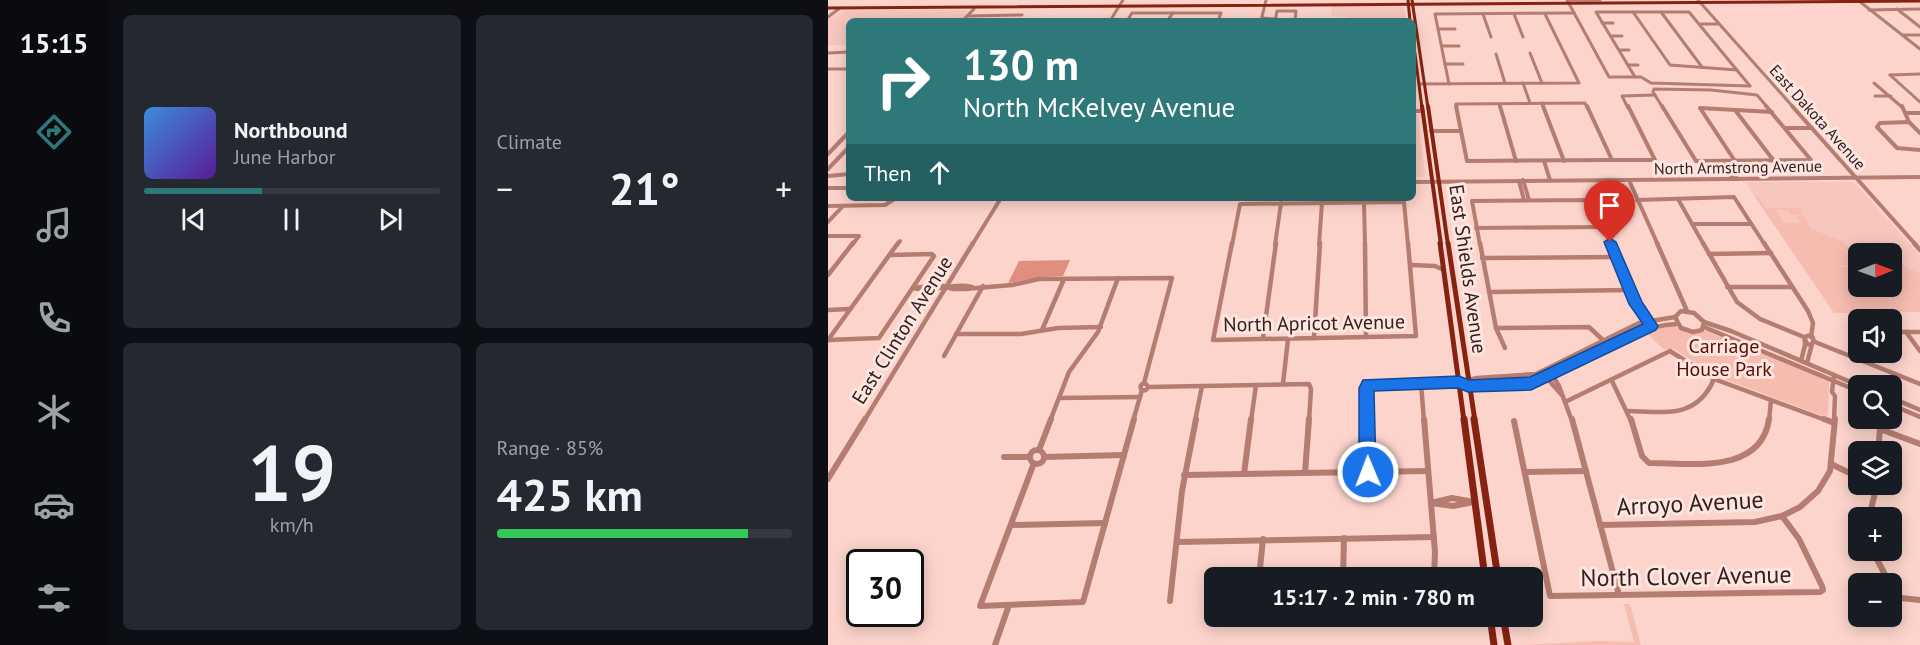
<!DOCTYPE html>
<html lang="en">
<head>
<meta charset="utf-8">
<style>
	body { margin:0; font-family:"PT Sans",sans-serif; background:#242831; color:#f1f3f6; height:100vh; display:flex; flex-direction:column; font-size:22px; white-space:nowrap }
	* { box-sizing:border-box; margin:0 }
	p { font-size:20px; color:#9ea1a6 }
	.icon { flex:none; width:33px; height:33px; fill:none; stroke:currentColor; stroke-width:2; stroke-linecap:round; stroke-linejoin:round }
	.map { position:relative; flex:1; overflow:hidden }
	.drawer { display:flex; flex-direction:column; gap:15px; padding:15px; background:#0d0f14; width:720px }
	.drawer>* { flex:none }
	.top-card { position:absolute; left:18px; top:18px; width:570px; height:183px; border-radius:9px; box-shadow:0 3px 15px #0003; background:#2e787a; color:#fff; overflow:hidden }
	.needle { width:39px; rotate:89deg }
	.controls { position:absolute; left:1020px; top:243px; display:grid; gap:12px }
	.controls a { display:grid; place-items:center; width:54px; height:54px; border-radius:9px; background:#171b24; box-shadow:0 3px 15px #0003; font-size:30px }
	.speed { position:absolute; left:18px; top:549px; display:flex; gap:12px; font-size:30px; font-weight:700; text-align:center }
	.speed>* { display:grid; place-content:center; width:78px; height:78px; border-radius:50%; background:#171b24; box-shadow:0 3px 15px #0003; line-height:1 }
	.speed .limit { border:3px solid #111; border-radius:9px; background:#fff; color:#111 }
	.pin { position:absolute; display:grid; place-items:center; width:51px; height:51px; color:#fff; margin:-62px -26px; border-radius:50% 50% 50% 0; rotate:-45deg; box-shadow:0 0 6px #0007 }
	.pin .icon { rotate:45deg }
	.me { position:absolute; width:66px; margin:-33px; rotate:359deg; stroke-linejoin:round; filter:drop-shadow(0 0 4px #0008) }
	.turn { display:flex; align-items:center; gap:21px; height:126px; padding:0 18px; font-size:27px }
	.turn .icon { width:78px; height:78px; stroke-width:2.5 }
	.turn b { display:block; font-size:42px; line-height:51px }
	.then { display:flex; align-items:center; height:57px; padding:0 18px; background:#0003; gap:12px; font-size:22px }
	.big { font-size:45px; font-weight:700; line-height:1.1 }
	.drawer .widget { flex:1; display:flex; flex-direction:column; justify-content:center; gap:9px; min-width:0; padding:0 21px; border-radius:9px; background:#242831 }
	.drawer .dial { align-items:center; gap:0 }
	.dial b { font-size:78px; line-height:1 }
	.song { display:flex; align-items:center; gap:18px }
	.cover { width:72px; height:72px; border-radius:9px; background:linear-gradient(135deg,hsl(210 70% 55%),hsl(270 70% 35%)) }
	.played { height:6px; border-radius:3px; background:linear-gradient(90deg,#2e787a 40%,#363941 40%) }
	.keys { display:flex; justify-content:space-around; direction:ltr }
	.heat { display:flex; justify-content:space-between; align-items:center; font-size:33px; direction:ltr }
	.charge { height:9px; border-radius:4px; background:linear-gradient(90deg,#34c759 85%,#363941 0) }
	.drawer .tiles { flex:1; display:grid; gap:15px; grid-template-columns:repeat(2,1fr) }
	.trip { position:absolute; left:376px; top:567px; width:339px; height:60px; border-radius:9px; background:#171b24; box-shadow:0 3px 15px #0003; font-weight:700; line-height:60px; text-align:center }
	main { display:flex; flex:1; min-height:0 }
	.tab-bar { display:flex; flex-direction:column; width:108px; justify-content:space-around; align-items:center; background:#090b0e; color:#9ea1a6 }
	.tab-bar .icon { width:42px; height:42px }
	.tab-bar .current { color:#2e787a }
	.tab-bar b { font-size:27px; color:#f1f3f6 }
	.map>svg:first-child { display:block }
	.built { fill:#f7c7bd; fill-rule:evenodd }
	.green { fill:#f6bcaf }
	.water { fill:#e08f7f }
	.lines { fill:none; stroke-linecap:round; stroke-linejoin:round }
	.minor-far3 { stroke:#b57d71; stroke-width:3 }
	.minor-far2 { stroke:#b57d71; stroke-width:4 }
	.minor-far1 { stroke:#b57d71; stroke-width:4.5 }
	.minor { stroke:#b57d71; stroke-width:6 }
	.major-far3 { stroke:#862212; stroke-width:3 }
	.major-far2 { stroke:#862212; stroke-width:4 }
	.major-far1 { stroke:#862212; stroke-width:5 }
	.major { stroke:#862212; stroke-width:7 }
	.route { fill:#1a73e8; stroke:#114b97; stroke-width:1.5 }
	.labels { text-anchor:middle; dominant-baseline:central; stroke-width:6; stroke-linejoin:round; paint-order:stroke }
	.far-street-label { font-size:16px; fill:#30211e; stroke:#fee5e0 }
	.street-label { font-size:20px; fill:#30211e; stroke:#fee5e0 }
	.park-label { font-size:20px; fill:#570e04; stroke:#fee5e0 }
	.near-street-label { font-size:24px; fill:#30211e; stroke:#fee5e0 }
</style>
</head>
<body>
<main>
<nav class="tab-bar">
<b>15:15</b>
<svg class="icon current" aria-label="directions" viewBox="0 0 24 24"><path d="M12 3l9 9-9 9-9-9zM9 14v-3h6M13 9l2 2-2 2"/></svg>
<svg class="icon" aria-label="music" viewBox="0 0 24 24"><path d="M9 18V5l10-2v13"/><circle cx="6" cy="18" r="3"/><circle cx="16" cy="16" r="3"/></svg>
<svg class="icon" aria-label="phone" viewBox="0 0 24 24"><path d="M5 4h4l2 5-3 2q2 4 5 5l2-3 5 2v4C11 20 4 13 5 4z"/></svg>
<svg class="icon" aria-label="climate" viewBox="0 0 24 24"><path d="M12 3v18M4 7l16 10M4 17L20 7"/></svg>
<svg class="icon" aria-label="car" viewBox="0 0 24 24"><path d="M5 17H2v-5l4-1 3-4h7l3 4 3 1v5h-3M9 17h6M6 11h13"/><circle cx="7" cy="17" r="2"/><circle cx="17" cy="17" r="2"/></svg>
<svg class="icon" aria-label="filters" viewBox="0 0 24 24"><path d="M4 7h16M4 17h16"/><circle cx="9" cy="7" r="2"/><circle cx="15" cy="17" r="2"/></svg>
</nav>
<section class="drawer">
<div class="tiles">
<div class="widget">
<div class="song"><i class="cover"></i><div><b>Northbound</b><p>June Harbor</p></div></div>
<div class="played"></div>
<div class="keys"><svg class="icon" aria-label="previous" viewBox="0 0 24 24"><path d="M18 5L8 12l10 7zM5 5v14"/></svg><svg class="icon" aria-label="pause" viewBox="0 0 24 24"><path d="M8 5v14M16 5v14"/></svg><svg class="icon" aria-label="next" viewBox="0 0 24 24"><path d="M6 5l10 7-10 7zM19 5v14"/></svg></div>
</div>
<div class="widget"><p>Climate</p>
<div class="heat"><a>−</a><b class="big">21°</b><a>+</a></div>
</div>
<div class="widget dial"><b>19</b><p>km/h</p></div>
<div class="widget"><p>Range · 85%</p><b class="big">425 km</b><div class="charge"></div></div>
</div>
</section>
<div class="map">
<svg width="1092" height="645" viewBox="0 0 1092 645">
	<rect width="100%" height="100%" fill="#fcd4cb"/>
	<!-- built -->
	<g class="built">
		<polygon points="504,6 575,7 579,21 520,19 520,17 503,16"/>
		<polygon points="16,10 138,10 140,11 130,21 21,21 21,45 0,45 0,20"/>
		<polygon points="585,114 590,115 597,175 595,177 585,177"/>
		<path d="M 917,182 L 1023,182 L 1029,185 L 1092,256 L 1092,312 L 1007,313 ZM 1030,254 L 1064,254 L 1064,286 L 1030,286 Z"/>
	</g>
	<!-- green -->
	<g class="green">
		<polygon points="927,197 930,197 938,208 972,208 975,215 963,215 960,210 947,210 956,223 973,223 969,216 976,216 983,229 1015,241 1023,251 1017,251 1025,263 1024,265 1006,266 1021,267 1025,273 1011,274 1030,274 1030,286 1043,287 1045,289 1064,286 1064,268 1075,267 1064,267 1064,254 1038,253 1034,249 1062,249 1077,267 1092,273 1092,312 1006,313"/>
		<path d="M 847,326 C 858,333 867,336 879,330 L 1001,381 L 1000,415 L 995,416 L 888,376 L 846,349 L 835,349 L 817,331 Z"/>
		<polygon points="796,604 802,604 813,645 695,645 771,641 806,642"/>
	</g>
	<!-- water -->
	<polygon class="water" points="242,260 235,276 212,277 180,283 191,261"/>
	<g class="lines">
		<!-- minor-far3 -->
		<g class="minor-far3">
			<polyline points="739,0 781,77 813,77 823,83 922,86"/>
			<polyline points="740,0 772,0"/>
			<polyline points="870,0 966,108"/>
			<polyline points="1031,1 1092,49"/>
			<polyline points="1069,9 1092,27"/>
			<polyline points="1041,10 1092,9"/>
			<polyline points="805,12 842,65 909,70"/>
			<polyline points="833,12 874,67"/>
			<polyline points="655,14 663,37"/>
			<polyline points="686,14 695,37"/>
			<polyline points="139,16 194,15"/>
			<polyline points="0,17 12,8"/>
			<polyline points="434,18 446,19"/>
			<polyline points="134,21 146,9"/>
			<polyline points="282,21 295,0"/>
			<polyline points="299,21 304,13 393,13 390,21"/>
			<polyline points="339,21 345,13"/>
			<polyline points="433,21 438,0"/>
			<polyline points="447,21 449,11 468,11 467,21"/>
			<polyline points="774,23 785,23"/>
			<polyline points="873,24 891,24"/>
			<polyline points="610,29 627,29"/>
			<polyline points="1075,35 1092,35"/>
			<polyline points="783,36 794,36"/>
			<polyline points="614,46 631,46"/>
			<polyline points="791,50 801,50"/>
			<polyline points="0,53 21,52"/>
			<polyline points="702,53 714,83"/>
			<polyline points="668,54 677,83"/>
			<polyline points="617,64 635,64"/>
			<polyline points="800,65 810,65"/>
			<polyline points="0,69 21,69"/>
			<polyline points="1062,75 1092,102"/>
			<polyline points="1062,75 1092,74"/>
			<polyline points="807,77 768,12 861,12 922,86"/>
			<polyline points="695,83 702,103"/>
			<polyline points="1046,83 1075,108"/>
			<polyline points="591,84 751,83 717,14"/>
			<polyline points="621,84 607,14 746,13"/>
			<polyline points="1047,96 1063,96"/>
			<polyline points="714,103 716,108"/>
			<polyline points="671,104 672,108"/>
			<polyline points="629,108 628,104 757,103 759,108"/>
			<polyline points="800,108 794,96 827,95"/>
			<polyline points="835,108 825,92 826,89 883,90 929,95 940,108"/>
		</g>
		<!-- minor-far2 -->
		<g class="minor-far2">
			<polyline points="628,106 639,161 784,160"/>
			<polyline points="672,106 688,161"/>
			<polyline points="715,106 736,161"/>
			<polyline points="759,106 784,160"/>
			<polyline points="834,106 868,161 983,160 938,106"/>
			<polyline points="964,106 1088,245"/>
			<polyline points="1074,106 1081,122 1092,133"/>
			<polyline points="907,110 946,161"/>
			<polyline points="585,111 595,111"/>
			<polyline points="1078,113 1092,113"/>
			<polyline points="1081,122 1052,123 1049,127 1069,148 1092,150"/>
			<polyline points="958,128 984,128"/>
			<polyline points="603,131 633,131"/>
			<polyline points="0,154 21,132"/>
			<polyline points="784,160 827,160 800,106"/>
			<polyline points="716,161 722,180"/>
			<polyline points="894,161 905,179"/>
			<polyline points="898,161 909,179"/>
			<polyline points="907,161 872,108 944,112"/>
			<polyline points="0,169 21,147"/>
			<polyline points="0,176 21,174"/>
			<polyline points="695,180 701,200"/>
			<polyline points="801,180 830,245"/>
			<polyline points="691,181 696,200"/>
			<polyline points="585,182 1092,177"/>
			<polyline points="0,188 21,188"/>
			<polyline points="850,199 876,245"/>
			<polyline points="809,200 906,197 937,245"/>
			<polyline points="536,202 537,245"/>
			<polyline points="0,206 57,205 68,198"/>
			<polyline points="0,222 15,206"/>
			<polyline points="864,224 923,224"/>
			<polyline points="648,228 776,227"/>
			<polyline points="0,236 31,236 24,245"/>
			<polyline points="69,245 72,241"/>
			<polyline points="144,245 173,198"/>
			<polyline points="404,245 412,204 576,202 580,245"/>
			<polyline points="447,245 453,203"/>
			<polyline points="491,245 494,202"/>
			<polyline points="652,245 644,201 766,200 784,245"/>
		</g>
		<!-- minor-far1 -->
		<g class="minor-far1">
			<polyline points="404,243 385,340 588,336 580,243"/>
			<polyline points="537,243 538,337"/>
			<polyline points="652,243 668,328 677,348"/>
			<polyline points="784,243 808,304 823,326"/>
			<polyline points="829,243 859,311"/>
			<polyline points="875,243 909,302 932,319 976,337"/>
			<polyline points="936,243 980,311 985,323 983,337"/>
			<polyline points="1086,243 1092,250"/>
			<polyline points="881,254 943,253"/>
			<polyline points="654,258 788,257"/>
			<polyline points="583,265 607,266 616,270"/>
			<polyline points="0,275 25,243"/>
			<polyline points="899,287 964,287"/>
			<polyline points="85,288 111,285 125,289 137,289 184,285 211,279 344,278 316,383"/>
			<path d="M 85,288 C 105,293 124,282 144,287"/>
			<polyline points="661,292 802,290"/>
			<polyline points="0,310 22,309"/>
			<polygon points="853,311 866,313 876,322 874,330 865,332 853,328 847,317"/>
			<polyline points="876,322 903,331 1032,386"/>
			<polyline points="876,327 1030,391"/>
			<polyline points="668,328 761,327 777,342"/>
			<polyline points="214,330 236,279"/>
			<polyline points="1064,332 1092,332"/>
			<polyline points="1078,332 1092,351"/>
			<polyline points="128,334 193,334 230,328 273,327"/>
			<circle cx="981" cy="340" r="4.5"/>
			<polyline points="435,338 448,243"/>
			<polyline points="486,338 492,243"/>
			<polyline points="0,340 51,338 106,256 104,254 62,255"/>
			<polyline points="0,340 70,243"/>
			<polyline points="987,342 1092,384"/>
			<polyline points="116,356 155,286"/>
			<polyline points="973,361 978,341"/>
			<polyline points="979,363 984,344"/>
			<polyline points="1042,363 1044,352"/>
			<polyline points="721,370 731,386 744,421"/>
			<polyline points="716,375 733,394"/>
			<polyline points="1006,375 1004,392 1007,396 1006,421"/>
			<polyline points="784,381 803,421"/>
			<path d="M 631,382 C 643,387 655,386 667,386 C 680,386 693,386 704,383 C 757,369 791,327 849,324"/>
			<polyline points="593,383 596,421"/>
			<circle cx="316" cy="387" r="3.5"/>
			<polyline points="455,384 460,339"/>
			<polyline points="320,387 481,384 483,389 481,421"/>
			<polyline points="231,398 312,397"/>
			<polyline points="1064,398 1092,410"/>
			<polyline points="737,402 842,351 886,379 1000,421"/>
			<polyline points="1064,405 1092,417"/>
			<path d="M 800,411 C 837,412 869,419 886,379"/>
			<polyline points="36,421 145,243"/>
			<polyline points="222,421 241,372 270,332 290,278"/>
			<polyline points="305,421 314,390"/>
			<polyline points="367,421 374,386"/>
			<polyline points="423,421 428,385"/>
			<polyline points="539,421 538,388 540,385 631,382 649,378 708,374 811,323 847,317"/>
			<polyline points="941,421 943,400"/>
		</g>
		<!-- minor -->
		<g class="minor">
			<polyline points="539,419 540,472"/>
			<polyline points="596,419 607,552 606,578"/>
			<polyline points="744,419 791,595"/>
			<path d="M 803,419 L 814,456 L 821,463 C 863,463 933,475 941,419"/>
			<polyline points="996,419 1006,423"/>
			<polyline points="686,421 722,596 992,592 995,590 994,586 971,539 954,516"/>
			<polyline points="211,450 223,419"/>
			<circle cx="209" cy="457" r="7"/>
			<polyline points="1050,452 1052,429 1092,444"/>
			<polyline points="176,457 202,457"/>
			<polyline points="216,457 296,455"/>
			<polyline points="206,463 152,606 255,602 306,419"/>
			<polyline points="1003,464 1030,477"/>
			<polyline points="697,472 758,471"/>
			<polyline points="477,473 481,419"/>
			<polyline points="416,474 423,419"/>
			<polyline points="356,475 600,471"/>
			<polyline points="0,479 37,419"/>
			<polyline points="603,503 624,498 646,502"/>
			<polyline points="603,503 625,506 646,502"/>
			<polyline points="1041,518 1049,484"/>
			<polyline points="183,525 277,523"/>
			<polyline points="772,525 927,522 954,516 972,507 990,491 1002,471 1007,419"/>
			<polyline points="349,542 606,537"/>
			<polyline points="1044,550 1062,584"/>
			<polyline points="431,578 435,539"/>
			<polyline points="515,578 516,538"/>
			<polyline points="1064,587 1073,598 1092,600"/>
			<polyline points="342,601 354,491 368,419"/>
			<polyline points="167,645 181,605"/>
		</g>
		<!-- major-far3 -->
		<g class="major-far3">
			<polyline points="580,0 582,21"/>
			<polyline points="584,0 600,108"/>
			<polyline points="0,8 1092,1"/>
			<polyline points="585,39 594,108"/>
		</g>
		<!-- major-far2 -->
		<g class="major-far2">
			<polyline points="594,106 613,245"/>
			<polyline points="600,106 620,245"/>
		</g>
		<!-- major-far1 -->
		<g class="major-far1">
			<polyline points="612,243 636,421"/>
			<polyline points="620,243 647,421"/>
		</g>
		<!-- major -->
		<g class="major">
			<polyline points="636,419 657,578"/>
			<polyline points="646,419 670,578"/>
			<polyline points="662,616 666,645"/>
			<polyline points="675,616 680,645"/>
		</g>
	</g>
	<!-- route -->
	<polygon class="route" points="782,238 788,242 814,302 830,326 828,330 703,390 640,392 630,388 546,391 548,472 546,478 540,480 534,478 531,472 531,388 535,380 631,376 641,380 702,377 815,324 801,304 776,242"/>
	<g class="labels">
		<!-- far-street labels -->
		<g class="far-street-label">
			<text transform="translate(990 117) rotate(48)">East Dakota Avenue</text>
			<text transform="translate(910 167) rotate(-1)">North Armstrong Avenue</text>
		</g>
		<!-- street labels -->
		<g class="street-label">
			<text transform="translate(640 269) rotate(82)">East Shields Avenue</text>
			<text transform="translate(486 323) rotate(-1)">North Apricot Avenue</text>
			<text transform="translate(74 330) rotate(-58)">East Clinton Avenue</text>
		</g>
		<!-- park labels -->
		<g class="park-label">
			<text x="896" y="346">Carriage<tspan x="896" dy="23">House Park</tspan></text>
		</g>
		<!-- near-street labels -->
		<g class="near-street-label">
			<text transform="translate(862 503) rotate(-3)">Arroyo Avenue</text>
			<text transform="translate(858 576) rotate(-1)">North Clover Avenue</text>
		</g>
	</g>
</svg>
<div class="controls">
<a><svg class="needle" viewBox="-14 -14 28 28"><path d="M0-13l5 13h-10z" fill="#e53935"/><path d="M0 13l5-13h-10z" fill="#9ea1a6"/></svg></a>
<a><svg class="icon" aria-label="sound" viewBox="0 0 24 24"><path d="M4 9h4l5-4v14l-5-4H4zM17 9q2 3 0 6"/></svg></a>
<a><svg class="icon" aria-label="search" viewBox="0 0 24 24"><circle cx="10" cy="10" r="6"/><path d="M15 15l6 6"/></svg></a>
<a><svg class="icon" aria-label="layers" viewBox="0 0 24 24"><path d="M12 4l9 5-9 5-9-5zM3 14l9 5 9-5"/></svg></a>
<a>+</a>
<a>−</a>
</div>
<div class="speed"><div class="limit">30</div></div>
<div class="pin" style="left:782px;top:242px;background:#d93025"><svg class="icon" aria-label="arrive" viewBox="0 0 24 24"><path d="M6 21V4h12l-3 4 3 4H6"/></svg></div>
<svg class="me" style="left:540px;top:472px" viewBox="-20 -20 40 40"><circle r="17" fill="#1a73e8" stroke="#fff" stroke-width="3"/><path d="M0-11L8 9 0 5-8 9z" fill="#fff"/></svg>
<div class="trip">15:17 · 2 min · 780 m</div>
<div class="top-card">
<div class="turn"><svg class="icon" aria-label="right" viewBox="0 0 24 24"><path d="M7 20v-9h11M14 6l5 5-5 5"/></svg><div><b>130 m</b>North McKelvey Avenue</div></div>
<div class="then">Then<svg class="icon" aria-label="ahead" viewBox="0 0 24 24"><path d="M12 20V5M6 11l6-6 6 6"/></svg></div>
</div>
</div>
</main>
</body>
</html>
